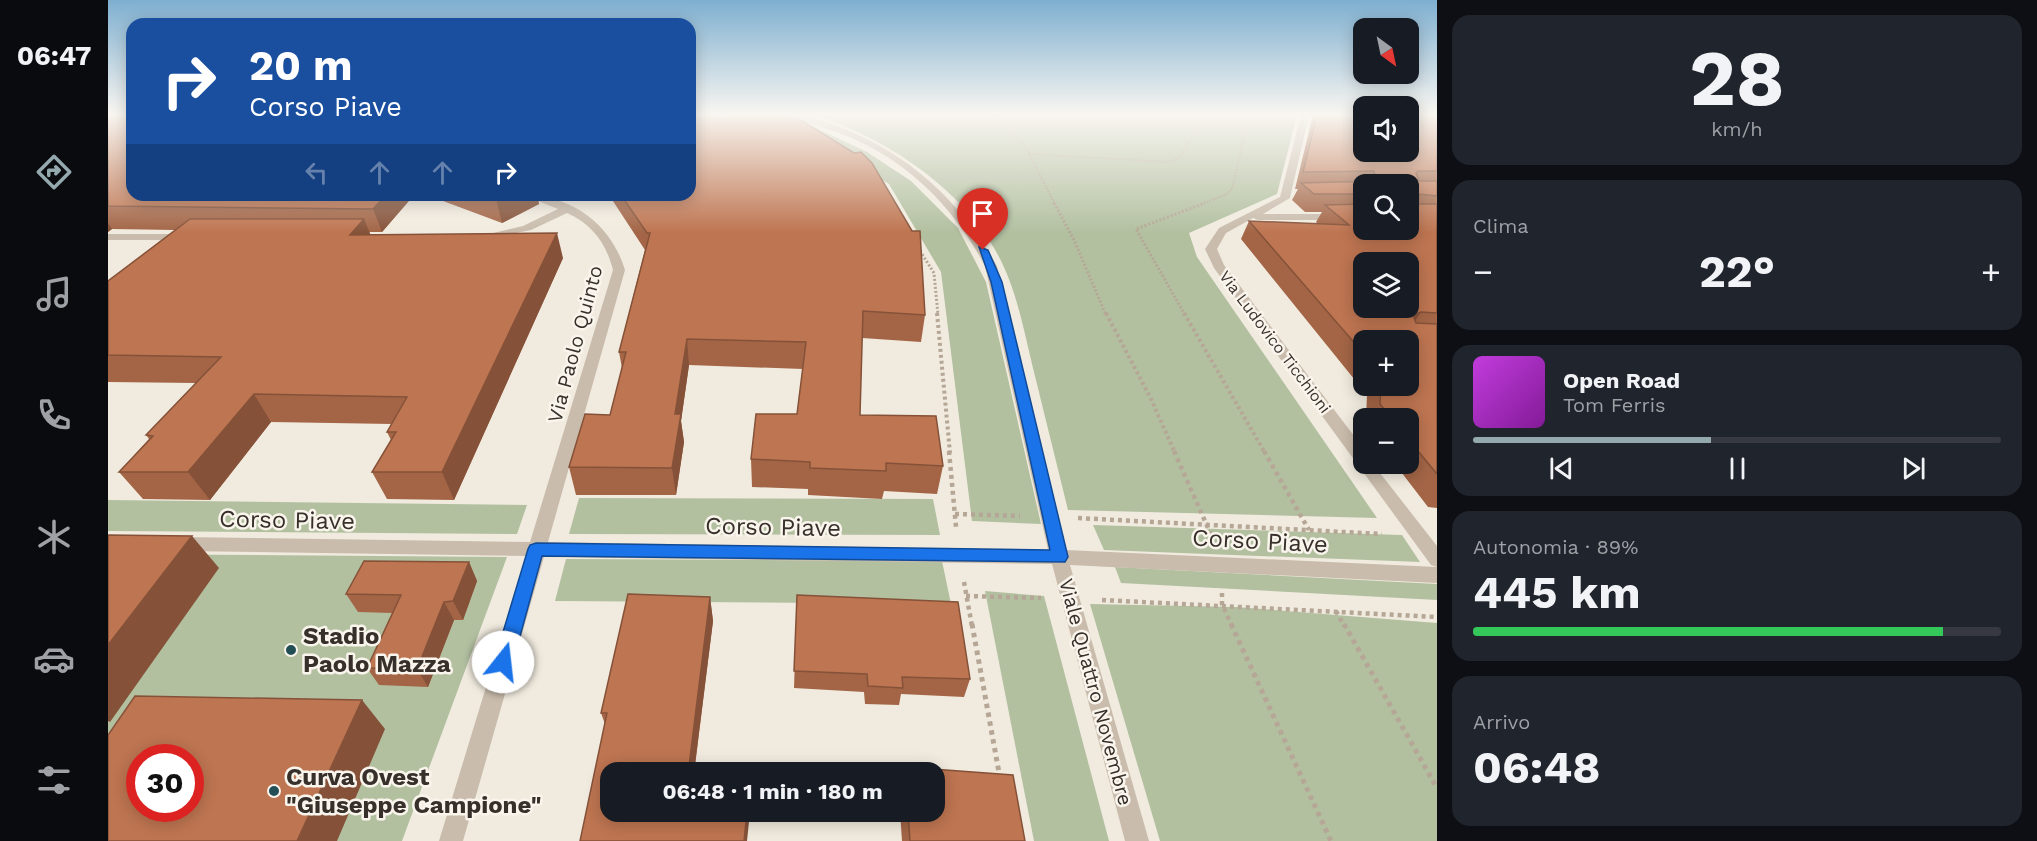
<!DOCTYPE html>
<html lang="it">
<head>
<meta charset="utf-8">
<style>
	body { margin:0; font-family:"Work Sans",sans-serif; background:#20242c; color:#f1f3f6; height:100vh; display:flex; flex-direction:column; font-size:22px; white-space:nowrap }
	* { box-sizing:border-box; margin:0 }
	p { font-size:20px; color:#9ea1a6 }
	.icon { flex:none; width:33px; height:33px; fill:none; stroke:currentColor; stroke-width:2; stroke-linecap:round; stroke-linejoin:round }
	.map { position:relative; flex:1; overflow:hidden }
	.sheet { display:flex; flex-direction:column; gap:15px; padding:15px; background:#0d0f14; width:600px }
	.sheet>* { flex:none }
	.hud { position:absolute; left:18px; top:18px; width:570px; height:183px; border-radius:18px; box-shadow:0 3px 15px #0003; background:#1a4fa0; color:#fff; overflow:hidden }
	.needle { width:39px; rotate:147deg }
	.buttons { position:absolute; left:1245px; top:18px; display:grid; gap:12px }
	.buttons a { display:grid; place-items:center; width:66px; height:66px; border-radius:12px; background:#171b24; box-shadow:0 3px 15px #0003; font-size:30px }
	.speed { position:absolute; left:18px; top:744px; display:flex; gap:12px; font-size:30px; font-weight:700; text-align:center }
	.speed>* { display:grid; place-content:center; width:78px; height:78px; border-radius:50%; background:#171b24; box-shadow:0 3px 15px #0003; line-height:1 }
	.speed .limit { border:9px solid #d22; background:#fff; color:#111 }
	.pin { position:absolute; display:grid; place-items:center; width:51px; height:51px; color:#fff; margin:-62px -26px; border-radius:50% 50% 50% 0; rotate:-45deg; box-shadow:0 0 6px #0007 }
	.pin .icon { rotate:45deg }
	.me { position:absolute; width:66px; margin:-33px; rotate:16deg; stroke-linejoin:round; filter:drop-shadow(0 0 4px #0008) }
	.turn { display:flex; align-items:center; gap:21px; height:126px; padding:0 24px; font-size:27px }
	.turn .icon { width:78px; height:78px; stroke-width:2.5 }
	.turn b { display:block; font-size:42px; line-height:51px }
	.lanes { display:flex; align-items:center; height:57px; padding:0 24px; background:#0003; justify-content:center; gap:30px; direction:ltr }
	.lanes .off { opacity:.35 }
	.big { font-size:45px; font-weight:700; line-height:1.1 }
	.sheet .card { flex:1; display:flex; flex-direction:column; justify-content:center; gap:9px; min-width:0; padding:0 21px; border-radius:18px; background:#20242c }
	.sheet .dial { align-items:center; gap:0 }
	.dial b { font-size:78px; line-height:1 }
	.song { display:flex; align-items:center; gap:18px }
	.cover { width:72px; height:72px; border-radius:9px; background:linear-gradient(135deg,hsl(290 70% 55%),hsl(290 70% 35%)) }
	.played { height:6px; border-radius:3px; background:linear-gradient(90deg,#94a9ae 45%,#363941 45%) }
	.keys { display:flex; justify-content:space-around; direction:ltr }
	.heat { display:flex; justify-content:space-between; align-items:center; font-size:33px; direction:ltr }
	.charge { height:9px; border-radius:4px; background:linear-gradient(90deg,#34c759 89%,#363941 0) }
	.trip { position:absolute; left:492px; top:762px; width:345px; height:60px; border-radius:18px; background:#171b24; box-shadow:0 3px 15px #0003; font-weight:700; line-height:60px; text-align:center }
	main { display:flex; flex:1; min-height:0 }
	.tab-bar { display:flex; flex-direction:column; width:108px; justify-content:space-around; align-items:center; background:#090b0e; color:#9ea1a6 }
	.tab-bar .icon { width:42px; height:42px }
	.tab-bar .selected { color:#94a9ae }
	.tab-bar b { font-size:27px; color:#f1f3f6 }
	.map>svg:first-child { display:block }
	.green { fill:#b2c0a0; fill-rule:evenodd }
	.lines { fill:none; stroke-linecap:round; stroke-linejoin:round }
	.path-far4 { stroke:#b5a696; stroke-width:2; stroke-dasharray:1.5 1.5; stroke-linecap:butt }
	.path-far3 { stroke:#b5a696; stroke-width:3; stroke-dasharray:2 2; stroke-linecap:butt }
	.path-far2 { stroke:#b5a696; stroke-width:4; stroke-dasharray:3 3; stroke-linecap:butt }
	.path-far1 { stroke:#b5a696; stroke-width:4.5; stroke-dasharray:4 4; stroke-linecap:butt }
	.path { stroke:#b5a696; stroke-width:5; stroke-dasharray:4.5 4.5; stroke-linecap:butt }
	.minor { fill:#c9bcac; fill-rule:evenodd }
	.wall { fill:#a36546; fill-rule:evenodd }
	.shaded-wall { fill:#855239 }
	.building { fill:#be7551; stroke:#855239; stroke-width:1.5; fill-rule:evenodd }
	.route { fill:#1a73e8; stroke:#114b97; stroke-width:1.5 }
	.poi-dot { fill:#224e56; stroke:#f9f4ec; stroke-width:2 }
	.labels { text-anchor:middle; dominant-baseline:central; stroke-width:5; stroke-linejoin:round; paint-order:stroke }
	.far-street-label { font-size:16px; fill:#37302a; stroke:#f9f4ec }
	.street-label { font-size:20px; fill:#37302a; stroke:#f9f4ec }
	.near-street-label { font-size:24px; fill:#37302a; stroke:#f9f4ec }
	.near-poi-label { font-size:24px; font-weight:bold; fill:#37302a; stroke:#f9f4ec; text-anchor:start }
</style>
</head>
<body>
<main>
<nav class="tab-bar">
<b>06:47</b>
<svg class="icon selected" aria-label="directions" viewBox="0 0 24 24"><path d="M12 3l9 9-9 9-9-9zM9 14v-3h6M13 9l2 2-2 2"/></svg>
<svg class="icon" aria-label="music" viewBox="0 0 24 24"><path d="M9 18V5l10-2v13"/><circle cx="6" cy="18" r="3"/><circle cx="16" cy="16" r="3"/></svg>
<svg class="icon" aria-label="phone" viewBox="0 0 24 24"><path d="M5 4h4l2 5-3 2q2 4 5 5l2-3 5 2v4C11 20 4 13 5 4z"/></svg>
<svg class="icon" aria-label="climate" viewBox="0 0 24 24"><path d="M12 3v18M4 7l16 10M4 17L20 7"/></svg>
<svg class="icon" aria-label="car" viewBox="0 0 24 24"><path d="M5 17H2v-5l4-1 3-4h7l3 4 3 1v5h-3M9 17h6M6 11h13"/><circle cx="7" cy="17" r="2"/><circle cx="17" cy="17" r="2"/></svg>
<svg class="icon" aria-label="filters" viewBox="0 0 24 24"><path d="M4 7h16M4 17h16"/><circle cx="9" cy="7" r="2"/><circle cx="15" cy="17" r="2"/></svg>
</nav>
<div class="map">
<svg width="1329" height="841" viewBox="0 0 1329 841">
	<rect width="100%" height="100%" fill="#f1ebdf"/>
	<!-- green -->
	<g class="green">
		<polygon points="668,115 706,127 759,152 803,181 850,228 878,282 933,524 864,521 833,272 781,184 693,133"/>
		<path d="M 708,115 L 1189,115 L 1169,194 L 1081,233 L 1089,257 L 1269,518 L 960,510 C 948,461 936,413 924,364 C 914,322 906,277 881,240 C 840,179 776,139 708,115 Z"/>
		<polygon points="471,498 825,499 832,535 461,534"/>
		<polygon points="0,500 419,505 409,534 0,531"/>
		<polygon points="985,525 1294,535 1312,562 996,550"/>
		<path d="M 0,554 L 399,557 L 294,841 L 0,841 ZM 32,758 L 82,758 L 82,808 L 32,808 Z"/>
		<polygon points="458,559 834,561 843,604 447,601"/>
		<polygon points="1007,567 1329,584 1329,600 1013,583"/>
		<polygon points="877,591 936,596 1001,841 926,841"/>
		<polygon points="982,604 1128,607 1329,623 1329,841 1052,841"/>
	</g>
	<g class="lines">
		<!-- path-far4 -->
		<g class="path-far4">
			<polyline points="611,115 622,118"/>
			<polyline points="887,115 917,147 947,204"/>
			<polyline points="921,154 1060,162 1072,158 1095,115"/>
			<polyline points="1093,204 1117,195 1124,189 1141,115"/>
		</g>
		<!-- path-far3 -->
		<g class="path-far3">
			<polyline points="946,203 966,240 998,315"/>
			<polyline points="812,251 826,273 830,315"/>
			<polyline points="1077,315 1028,229 1097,203"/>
		</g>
		<!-- path-far2 -->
		<g class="path-far2">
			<polyline points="829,313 842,453"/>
			<polyline points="998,313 1043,399 1067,453"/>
			<polyline points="1076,313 1157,453"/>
		</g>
		<!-- path-far1 -->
		<g class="path-far1">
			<polyline points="841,451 848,527"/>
			<polyline points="1066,451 1104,537"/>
			<polyline points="1156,451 1201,530"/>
			<polyline points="847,514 912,516"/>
			<polyline points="970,518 1274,534"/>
			<polyline points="856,582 864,626"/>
			<polyline points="1114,593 1114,604 1124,626"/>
			<polyline points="858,596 933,598"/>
			<polyline points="994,600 1329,617"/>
			<polyline points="1228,611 1236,626"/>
		</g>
		<!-- path -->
		<g class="path">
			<polyline points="864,624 892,778"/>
			<polyline points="1123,624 1223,841"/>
			<polyline points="1236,624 1329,788"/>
		</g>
		<!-- minor -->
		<g class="minor">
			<path d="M 684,115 C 703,115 720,122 737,129 C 805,157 853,203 889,266 L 958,550 L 1329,567 L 1323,565 L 1106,268 L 1097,249 L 1111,228 L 1172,197 L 1193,115 L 1201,115 L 1182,198 L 1155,214 L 1256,214 L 1256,220 L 1150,220 L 1145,218 L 1118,233 L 1109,249 L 1116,265 L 1256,449 L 1256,464 L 1265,464 L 1329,546 L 1329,583 L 962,565 L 1041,841 L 1017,841 L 944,564 L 436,557 L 355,841 L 331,841 L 418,556 L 72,551 L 66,549 L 63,544 L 66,539 L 72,537 L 422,542 L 505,270 C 498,243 485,225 459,213 L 423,230 L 377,239 L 377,235 L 415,226 L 450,209 L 415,195 C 464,195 503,224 517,270 L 440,542 L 940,550 L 877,266 C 847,209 804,165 744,138 C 725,129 701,126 684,115 Z"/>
			<polygon points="0,234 78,234 83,237 78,240 0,240"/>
		</g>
	</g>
	<!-- wall -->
	<g class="wall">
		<polygon points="0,115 24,195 306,195 274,232 261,232 262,234 455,258 346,500 279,499 264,472 283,440 279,432 284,424 163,422 102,500 35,499 11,472 41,439 38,435 88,383 0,382 0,281 67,230 4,229 0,232"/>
		<path d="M 1205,115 L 1329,115 L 1329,508 L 1320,507 L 1287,464 L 1300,464 L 1300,418 L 1258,418 L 1259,395 L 1133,239 L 1141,221 L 1210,224 L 1208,222 L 1214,212 L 1197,212 L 1184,200 L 1190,189 L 1187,189 ZM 1256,184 L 1300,230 L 1256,230 ZM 1256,340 L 1300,386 L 1256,386 Z"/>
		<polygon points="319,195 429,195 431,204 394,223"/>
		<polygon points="429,195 449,195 445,197"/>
		<polygon points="501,195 582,195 817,315 813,342 754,338 752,415 835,466 829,494 776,491 774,499 700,495 700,489 644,487 643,459 689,414 695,369 581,365 573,421 576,442 568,495 468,495 461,467 502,415 514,368 511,352 537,250"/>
		<polygon points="361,562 369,581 355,620 346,620 320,687 271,685 259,668 284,613 250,612 238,594"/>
		<polygon points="689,595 862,679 856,697 793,694 791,705 757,704 756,692 686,688"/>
		<polygon points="602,597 605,621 587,766 497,724 493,713"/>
		<polygon points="797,767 905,775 917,841 794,841 792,812 826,812 826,772 796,772"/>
	</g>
	<!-- shaded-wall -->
	<g class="shaded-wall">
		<polygon points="278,195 306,195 274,232 265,209"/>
		<polygon points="397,195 429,195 431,204 394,223 388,199"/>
		<polygon points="256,219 266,243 242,235"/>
		<polygon points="0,223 4,229 0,232"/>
		<polygon points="449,233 455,258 346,500 334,472"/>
		<polygon points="1313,312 1299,332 1305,315"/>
		<polygon points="579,339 581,365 573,421 576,442 568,495 564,468 567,414"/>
		<polygon points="146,394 163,422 102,500 80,472"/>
		<polygon points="84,536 111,568 2,722 0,721 0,645"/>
		<polygon points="361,562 369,581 355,620 345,601"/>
		<polygon points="602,597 605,621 586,772 581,766"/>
		<polygon points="336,602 346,620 320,687 309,669"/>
		<polygon points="254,700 277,729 229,841 189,841"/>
		<polygon points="639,812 642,812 639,841 636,841"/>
	</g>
	<!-- building -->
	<g class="building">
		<polygon points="0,115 24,115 24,195 278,195 265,209 0,206"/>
		<polygon points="582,115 602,115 616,119 622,115 671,115 693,120 746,153 753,152 764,163 804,231 812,231 817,315 755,311 752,415 828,416 835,466 778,463 778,471 702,468 702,462 643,459 648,414 689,414 698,342 579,339 567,414 573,414 564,468 461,467 477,414 502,415 518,352 511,352 542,233 539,233 513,195 582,195"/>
		<path d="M 1209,115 L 1256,115 L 1256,152 L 1300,152 L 1300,115 L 1329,115 L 1329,171 L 1310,171 L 1308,173 L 1311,181 L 1329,181 L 1329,196 L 1311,194 L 1310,204 L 1329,204 L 1329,313 L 1313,312 L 1305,315 L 1308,323 L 1329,324 L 1329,474 L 1300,439 L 1300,418 L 1284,418 L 1272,404 L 1273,386 L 1300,386 L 1300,340 L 1256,340 L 1256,354 L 1141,221 L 1241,225 L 1217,205 L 1256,204 L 1256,230 L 1300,230 L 1300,184 L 1256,184 L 1256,194 L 1206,194 L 1193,183 L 1266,181 L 1268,179 L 1266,171 L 1195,172 ZM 1256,262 L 1300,262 L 1300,308 L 1256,308 Z"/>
		<polygon points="376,195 397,195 388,199"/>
		<polygon points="82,219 256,219 242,235 449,233 334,472 264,472 288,432 279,432 299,397 146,394 80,472 11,472 45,436 38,435 113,357 0,355 0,281"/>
		<polygon points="0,535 84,536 0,645"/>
		<polygon points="256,561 361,562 345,601 336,602 309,669 259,668 293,595 238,594"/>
		<polygon points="520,594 602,597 581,766 642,770 642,772 502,772 502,812 639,812 636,841 472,841 499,713 493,713"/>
		<polygon points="689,595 850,602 862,679 794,677 795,688 760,686 759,674 686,671"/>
		<path d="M 27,696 L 254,700 L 189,841 L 0,841 L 0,735 ZM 32,758 L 82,758 L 82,808 L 32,808 Z"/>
		<polygon points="797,767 905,775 917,841 802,841 800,812 826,812 826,772 798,772"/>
	</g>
	<!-- sky -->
	<linearGradient id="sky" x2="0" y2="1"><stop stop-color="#7eafd0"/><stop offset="0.49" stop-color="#f9f6f1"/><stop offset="1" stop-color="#f9f6f1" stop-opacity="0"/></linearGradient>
	<rect width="1329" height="233" fill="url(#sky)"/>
	<!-- route -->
	<polygon class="route" points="871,247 880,250 894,282 960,557 957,562 434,556 405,662 402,668 395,670 389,668 386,662 420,549 422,545 428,543 942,550 883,282"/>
	<!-- markers -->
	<g class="poi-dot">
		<circle cx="183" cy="650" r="6"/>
		<circle cx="166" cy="791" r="6"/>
	</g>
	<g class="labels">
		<!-- far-street labels -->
		<g class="far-street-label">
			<text transform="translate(1167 342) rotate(53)">Via Ludovico Ticchioni</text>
		</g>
		<!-- street labels -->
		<g class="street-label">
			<text transform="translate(467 344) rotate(-75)">Via Paolo Quinto</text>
			<text transform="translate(988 692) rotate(75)">Viale Quattro Novembre</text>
		</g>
		<!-- near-street labels -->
		<g class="near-street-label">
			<text transform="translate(179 520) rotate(1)">Corso Piave</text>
			<text transform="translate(665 527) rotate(1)">Corso Piave</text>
			<text transform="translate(1152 541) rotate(3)">Corso Piave</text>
		</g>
		<!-- near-poi labels -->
		<g class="near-poi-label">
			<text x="195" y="636">Stadio<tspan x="195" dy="28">Paolo Mazza</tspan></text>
			<text x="178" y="777">Curva Ovest<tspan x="178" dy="28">"Giuseppe Campione"</tspan></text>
		</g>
	</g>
</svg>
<div class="buttons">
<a><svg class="needle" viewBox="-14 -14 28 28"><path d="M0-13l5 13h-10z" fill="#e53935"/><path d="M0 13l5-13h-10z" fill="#9ea1a6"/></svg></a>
<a><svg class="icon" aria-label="sound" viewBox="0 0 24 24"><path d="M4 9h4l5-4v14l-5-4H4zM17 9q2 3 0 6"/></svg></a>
<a><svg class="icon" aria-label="search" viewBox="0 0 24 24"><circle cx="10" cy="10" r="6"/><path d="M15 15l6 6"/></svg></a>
<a><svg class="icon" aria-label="layers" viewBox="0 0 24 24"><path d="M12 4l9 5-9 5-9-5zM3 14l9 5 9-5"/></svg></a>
<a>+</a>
<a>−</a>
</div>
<div class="speed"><div class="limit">30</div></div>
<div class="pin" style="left:875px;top:250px;background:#d93025"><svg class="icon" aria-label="arrive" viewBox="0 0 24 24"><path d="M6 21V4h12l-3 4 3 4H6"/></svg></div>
<svg class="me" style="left:395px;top:662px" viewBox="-20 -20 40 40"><circle r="19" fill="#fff"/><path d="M0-13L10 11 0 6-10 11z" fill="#1a73e8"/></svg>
<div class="trip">06:48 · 1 min · 180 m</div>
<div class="hud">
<div class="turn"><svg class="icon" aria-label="right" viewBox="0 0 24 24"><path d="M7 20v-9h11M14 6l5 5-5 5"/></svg><div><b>20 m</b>Corso Piave</div></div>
<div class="lanes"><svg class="icon off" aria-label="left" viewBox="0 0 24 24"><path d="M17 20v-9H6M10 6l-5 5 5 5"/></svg><svg class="icon off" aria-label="ahead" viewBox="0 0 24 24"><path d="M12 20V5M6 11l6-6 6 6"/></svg><svg class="icon off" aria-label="ahead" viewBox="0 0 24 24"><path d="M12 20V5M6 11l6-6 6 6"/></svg><svg class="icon" aria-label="right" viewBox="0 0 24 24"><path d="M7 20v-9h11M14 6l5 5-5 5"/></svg></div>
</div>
</div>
<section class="sheet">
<div class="card dial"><b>28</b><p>km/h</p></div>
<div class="card"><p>Clima</p>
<div class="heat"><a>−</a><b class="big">22°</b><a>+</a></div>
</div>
<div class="card">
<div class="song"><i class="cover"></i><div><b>Open Road</b><p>Tom Ferris</p></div></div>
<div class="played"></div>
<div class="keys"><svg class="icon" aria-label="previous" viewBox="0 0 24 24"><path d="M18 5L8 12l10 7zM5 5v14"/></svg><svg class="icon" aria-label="pause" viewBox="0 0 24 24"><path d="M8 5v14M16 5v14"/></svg><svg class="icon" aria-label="next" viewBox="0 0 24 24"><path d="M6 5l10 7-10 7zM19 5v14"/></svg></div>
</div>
<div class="card"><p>Autonomia · 89%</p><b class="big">445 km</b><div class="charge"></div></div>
<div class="card"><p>Arrivo</p><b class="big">06:48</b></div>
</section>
</main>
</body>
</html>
